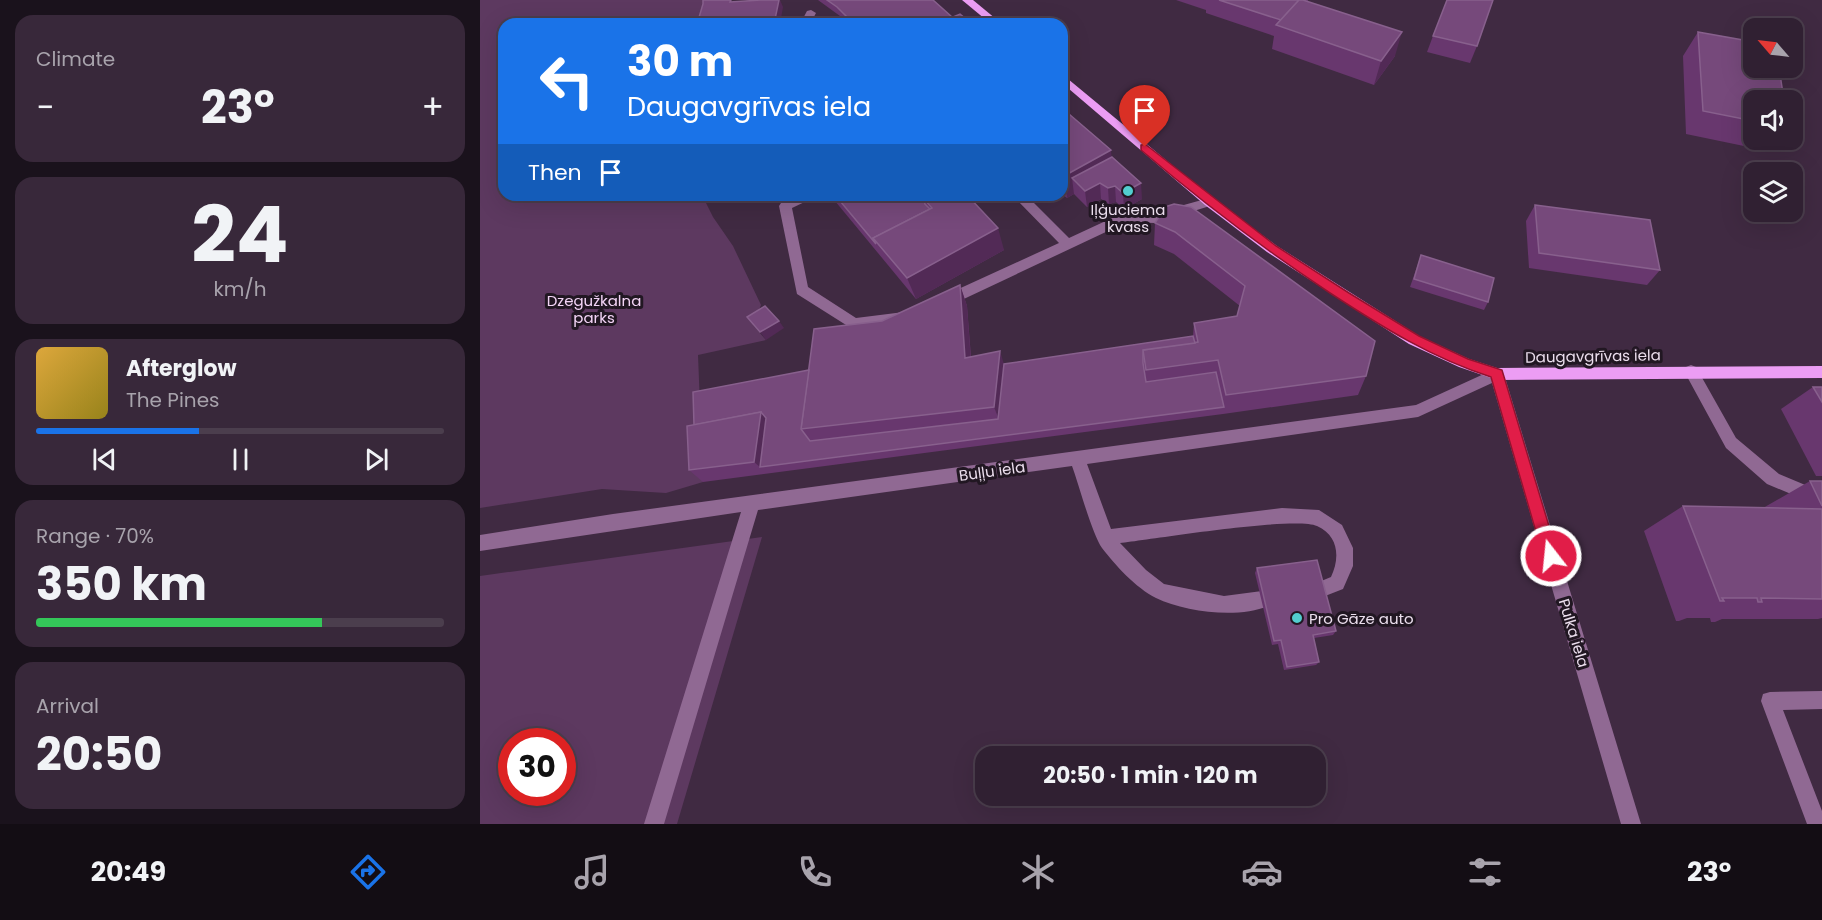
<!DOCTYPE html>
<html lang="en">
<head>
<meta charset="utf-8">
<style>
	body { margin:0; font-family:Poppins,sans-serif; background:#38283a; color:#f1f3f6; height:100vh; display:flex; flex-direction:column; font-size:22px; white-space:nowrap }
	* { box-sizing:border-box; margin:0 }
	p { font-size:20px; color:#a8a3ac }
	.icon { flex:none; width:33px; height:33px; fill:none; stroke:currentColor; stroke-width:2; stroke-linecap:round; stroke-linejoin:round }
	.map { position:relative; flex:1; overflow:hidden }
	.sheet { display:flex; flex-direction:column; gap:15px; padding:15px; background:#1a121c; width:480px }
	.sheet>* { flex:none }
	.hud { position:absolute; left:18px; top:18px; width:570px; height:183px; border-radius:18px; box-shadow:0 6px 24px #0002,0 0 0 2px #4b3e4d; background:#1a73e8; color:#fff; overflow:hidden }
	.needle { width:39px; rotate:298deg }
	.fabs { position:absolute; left:1263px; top:18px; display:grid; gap:12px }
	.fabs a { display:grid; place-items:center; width:60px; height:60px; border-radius:12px; background:#302032; box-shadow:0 6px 24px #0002,0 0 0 2px #4b3e4d; font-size:30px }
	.speed { position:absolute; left:18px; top:728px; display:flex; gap:12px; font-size:30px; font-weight:700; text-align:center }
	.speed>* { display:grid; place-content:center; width:78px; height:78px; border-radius:50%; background:#302032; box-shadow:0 6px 24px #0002,0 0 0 2px #4b3e4d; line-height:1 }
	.speed .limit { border:9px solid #d22; background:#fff; color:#111 }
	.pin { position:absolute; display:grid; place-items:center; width:51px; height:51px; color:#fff; margin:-62px -26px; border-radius:50% 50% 50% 0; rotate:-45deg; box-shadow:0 0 6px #0007 }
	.pin .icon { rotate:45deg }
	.me { position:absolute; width:66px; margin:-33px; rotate:344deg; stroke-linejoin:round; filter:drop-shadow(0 0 4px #0008) }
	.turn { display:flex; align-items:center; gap:21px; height:126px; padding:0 30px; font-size:27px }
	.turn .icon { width:78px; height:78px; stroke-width:2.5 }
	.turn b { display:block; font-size:42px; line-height:51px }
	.then { display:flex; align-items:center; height:57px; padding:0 30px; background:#0003; gap:12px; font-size:22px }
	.big { font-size:45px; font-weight:700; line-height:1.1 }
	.sheet .widget { flex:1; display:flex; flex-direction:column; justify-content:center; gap:9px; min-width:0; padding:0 21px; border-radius:18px; background:#38283a }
	.sheet .dial { align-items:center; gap:0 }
	.dial b { font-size:78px; line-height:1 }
	.song { display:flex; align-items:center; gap:18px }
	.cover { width:72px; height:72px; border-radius:9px; background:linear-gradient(135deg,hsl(40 70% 55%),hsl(50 70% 35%)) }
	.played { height:6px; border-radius:3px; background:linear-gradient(90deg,#1a73e8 40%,#4b3e4d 40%) }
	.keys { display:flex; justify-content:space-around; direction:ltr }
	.heat { display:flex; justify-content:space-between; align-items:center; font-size:33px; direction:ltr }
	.charge { height:9px; border-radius:4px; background:linear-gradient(90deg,#34c759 70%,#4b3e4d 0) }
	.trip { position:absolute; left:495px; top:746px; width:351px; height:60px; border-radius:18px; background:#302032; box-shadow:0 6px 24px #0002,0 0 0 2px #4b3e4d; font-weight:700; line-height:60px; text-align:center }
	.tabs { display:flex; height:96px; justify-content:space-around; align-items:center; background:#130d14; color:#a8a3ac }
	.tabs .icon { width:42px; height:42px }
	.tabs .current { color:#1a73e8 }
	.tabs b { font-size:27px; color:#f1f3f6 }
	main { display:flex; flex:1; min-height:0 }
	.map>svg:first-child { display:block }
	.green { fill:#5d3960; fill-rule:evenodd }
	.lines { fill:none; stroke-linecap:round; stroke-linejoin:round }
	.minor { fill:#906993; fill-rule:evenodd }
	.major { fill:#ec9df4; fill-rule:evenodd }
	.wall { fill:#68376e }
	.shaded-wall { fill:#522a56 }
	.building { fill:#76497b; stroke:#88608d; stroke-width:1.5 }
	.route { fill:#e11d48; stroke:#92132f; stroke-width:1.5 }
	.poi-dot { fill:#52cdcf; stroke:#211722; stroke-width:2 }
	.labels { text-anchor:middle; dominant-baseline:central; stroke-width:6; stroke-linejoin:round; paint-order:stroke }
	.poi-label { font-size:15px; fill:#ebdeed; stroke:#211722 }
	.park-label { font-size:15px; fill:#f3d4f6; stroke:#211722 }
	.street-label { font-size:15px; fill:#ebdeed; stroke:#211722 }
</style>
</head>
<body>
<main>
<section class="sheet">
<div class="widget"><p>Climate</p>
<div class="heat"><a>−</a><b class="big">23°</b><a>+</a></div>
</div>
<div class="widget dial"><b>24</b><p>km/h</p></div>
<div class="widget">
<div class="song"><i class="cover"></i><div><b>Afterglow</b><p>The Pines</p></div></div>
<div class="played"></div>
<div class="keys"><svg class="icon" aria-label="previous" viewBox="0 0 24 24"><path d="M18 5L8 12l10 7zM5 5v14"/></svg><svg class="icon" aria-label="pause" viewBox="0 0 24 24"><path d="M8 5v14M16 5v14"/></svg><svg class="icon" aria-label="next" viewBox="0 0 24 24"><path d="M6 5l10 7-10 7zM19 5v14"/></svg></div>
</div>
<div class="widget"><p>Range · 70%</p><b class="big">350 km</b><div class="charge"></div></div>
<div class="widget"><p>Arrival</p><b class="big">20:50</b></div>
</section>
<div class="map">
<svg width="1342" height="824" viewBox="0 0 1342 824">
	<rect width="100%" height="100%" fill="#402a42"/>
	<!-- green -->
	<g class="green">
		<polygon points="0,0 227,0 224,24 24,24 24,195 222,195 233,217 253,246 281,305 273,325 286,340 218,355 223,482 186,493 122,489 0,508"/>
		<path d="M 282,537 L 197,824 L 0,824 L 0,576 ZM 32,741 L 82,741 L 82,792 L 32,792 Z"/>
	</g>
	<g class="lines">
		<!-- minor -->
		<g class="minor">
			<polygon points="331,10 336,13 330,24 320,24 327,11"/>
			<polygon points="318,195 335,195 333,198 312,208 328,287 376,318 424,312 429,313 431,317 429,321 374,330 317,294 299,206 301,203"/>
			<polygon points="532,195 546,195 589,238 645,212 675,213 729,198 735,202 733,205 675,223 647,222 471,305 461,305 459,301 461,297 579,243"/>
			<polygon points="1211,365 1216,367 1256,438 1299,474 1342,492 1342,507 1287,484 1246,448 1204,371 1206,367"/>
			<path d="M 1017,368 L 1022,370 L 1024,374 L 1161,824 L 1141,824 L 1012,383 L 938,417 L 607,464 L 631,529 L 802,508 L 839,510 L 862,525 L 873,548 L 873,566 L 863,589 L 840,598 L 834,596 L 831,590 L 834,584 L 851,577 C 860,558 859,536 837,526 C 814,516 674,539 640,543 L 666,570 L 684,584 L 744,596 L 782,591 L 788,594 L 791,600 L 788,606 C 758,619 705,612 676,598 C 656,588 635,565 622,548 C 612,534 599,485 592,466 L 278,510 L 184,824 L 164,824 L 261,512 L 0,551 L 0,535 L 133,514 L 936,405 Z"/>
			<polygon points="1342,691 1342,709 1303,710 1342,811 1342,824 1327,824 1281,701 1283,694 1290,692"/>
		</g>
		<!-- major -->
		<g class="major">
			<polygon points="482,0 493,0 522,24 511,24"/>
			<polygon points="582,74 733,199 797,246 939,336 989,359 1017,368 1342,366 1342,378 1017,380 979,367 929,344 787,252 725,205 582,83"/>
		</g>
	</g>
	<!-- wall -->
	<g class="wall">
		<polygon points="338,0 453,0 472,17 364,20 360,16"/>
		<polygon points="696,0 828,0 828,2 915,56 894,85 792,49 794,36 726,13 726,10"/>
		<polygon points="1218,32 1274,100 1274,140 1298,140 1288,151 1206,134 1203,56"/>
		<polygon points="953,36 997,46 990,63 947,52"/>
		<polygon points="582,108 632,157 662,199 644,209 636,202 629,204 621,199 607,207 594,194 587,198 582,194"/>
		<polygon points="352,195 487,195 524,250 436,299 355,201"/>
		<polygon points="1055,205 1180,270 1167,285 1049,268 1046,221"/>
		<polygon points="685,207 886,376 878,395 743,414 223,482 209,470 214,425 329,370 402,321 480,285 487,306 491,357 524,364 713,336 714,323 757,316 760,306 694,254 674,245 675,223"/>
		<polygon points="941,255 1008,302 1004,310 930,287"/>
		<polygon points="1333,387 1342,387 1342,476 1336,476 1301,409"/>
		<polygon points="1330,481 1342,481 1342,618 1338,619 1242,619 1235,622 1231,622 1230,618 1207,618 1199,621 1196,621 1164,531 1203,506 1283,508"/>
		<polygon points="777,568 856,631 853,635 834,638 839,662 836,665 804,670 798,644 792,645 775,573"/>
	</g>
	<!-- shaded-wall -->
	<g class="shaded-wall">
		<polygon points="299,0 300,0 303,7 300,24 294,24"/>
		<polygon points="922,32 915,56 894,85 901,61"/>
		<polygon points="631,150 633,173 592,178 594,194 587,198 584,176"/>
		<polygon points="620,183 621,199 607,207 605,191"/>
		<polygon points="661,183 662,199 644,209 643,193"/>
		<polygon points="635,186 636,202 629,204 628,188"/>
		<polygon points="518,228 524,250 436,299 427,278"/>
		<polygon points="480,285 487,306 492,377 485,358"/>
		<polygon points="299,321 304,328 286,340 280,332"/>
		<polygon points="520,351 526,371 521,425 514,407"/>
		<polygon points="281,412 292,425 280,467 274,462"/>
	</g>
	<!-- building -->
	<g class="building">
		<polygon points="223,0 251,0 250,2 281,0 299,0 294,24 217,24 223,4"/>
		<polygon points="347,0 453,0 472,17 456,24 352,24 368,18 357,7"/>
		<polygon points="739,0 819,0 801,20"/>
		<polygon points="819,0 823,0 922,32 901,61 796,25"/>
		<polygon points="967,0 1013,0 997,46 953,36"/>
		<polygon points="480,14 492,24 456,24"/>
		<polygon points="1218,32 1274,42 1274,68 1299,68 1304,100 1274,100 1274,121 1223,111"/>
		<polygon points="582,108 631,150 584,176 582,174"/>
		<polygon points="632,157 661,183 643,193 635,186 628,188 620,183 605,191 592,178"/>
		<polygon points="355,195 448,195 443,198 445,204 450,209 393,238 396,244"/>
		<polygon points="448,195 487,195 518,228 427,278 393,238 452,208 443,198"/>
		<polygon points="694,204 711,207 895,341 886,376 746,395 738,360 666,370 663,350 718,342 714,323 757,316 765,286 695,232 675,223 685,207"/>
		<polygon points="1055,205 1170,220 1180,270 1059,253"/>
		<polygon points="941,255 1014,278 1008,302 934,279"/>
		<polygon points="480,285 485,358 520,351 514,407 321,429 334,329 402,321"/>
		<polygon points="285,306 299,321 280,332 267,317"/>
		<polygon points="713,336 715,343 663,350 663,363 666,382 736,372 744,407 280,467 286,418 281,412 214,425 213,392 329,370 321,429 330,441 518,419 524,364"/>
		<polygon points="1333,387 1342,387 1342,402"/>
		<polygon points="281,412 274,462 209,470 207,426"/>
		<polygon points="1330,481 1342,481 1342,506"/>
		<polygon points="1203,506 1342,509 1342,599 1281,598 1282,602 1278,602 1277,598 1242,598 1244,601 1240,601"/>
		<polygon points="837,560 856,631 833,635 839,662 807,667 801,640 794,641 777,568"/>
	</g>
	<!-- route -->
	<path class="route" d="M 665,144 L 796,246 L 869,293 L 939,336 L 988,359 L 1022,370 L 1078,556 L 1076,561 L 1071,563 L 1065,561 L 1063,556 L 1011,377 C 952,358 902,327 850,293 C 784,249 722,202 661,150 L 661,145 Z"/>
	<!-- markers -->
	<g class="poi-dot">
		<circle cx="648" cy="191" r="6"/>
		<circle cx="817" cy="618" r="6"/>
	</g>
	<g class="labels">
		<!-- poi labels -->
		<g class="poi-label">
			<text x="648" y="209">Iļģuciema<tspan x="648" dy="17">kvass</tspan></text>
			<text x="829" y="618" text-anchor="start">Pro Gāze auto</text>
		</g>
		<!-- park labels -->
		<g class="park-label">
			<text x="114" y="300">Dzegužkalna<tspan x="114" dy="17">parks</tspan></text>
		</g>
		<!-- street labels -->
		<g class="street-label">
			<text transform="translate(1113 356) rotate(-1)">Daugavgrīvas iela</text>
			<text transform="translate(512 471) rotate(-8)">Buļļu iela</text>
			<text transform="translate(1094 633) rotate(73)">Pulka iela</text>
		</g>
	</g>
</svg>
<div class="fabs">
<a><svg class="needle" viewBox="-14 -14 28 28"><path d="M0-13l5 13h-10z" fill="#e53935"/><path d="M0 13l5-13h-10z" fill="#a8a3ac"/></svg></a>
<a><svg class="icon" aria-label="sound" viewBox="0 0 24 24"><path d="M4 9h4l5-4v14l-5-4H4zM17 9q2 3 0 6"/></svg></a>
<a><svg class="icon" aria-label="layers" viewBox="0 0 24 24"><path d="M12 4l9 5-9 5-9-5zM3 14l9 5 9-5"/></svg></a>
</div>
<div class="speed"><div class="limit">30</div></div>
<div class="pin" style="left:665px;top:147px;background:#d93025"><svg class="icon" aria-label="arrive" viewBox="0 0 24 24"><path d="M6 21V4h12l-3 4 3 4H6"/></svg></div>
<svg class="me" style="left:1071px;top:556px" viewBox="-20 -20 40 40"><circle r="17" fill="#e11d48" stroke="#fff" stroke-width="3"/><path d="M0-11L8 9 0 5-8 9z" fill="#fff"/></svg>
<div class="trip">20:50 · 1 min · 120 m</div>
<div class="hud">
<div class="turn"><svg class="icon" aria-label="left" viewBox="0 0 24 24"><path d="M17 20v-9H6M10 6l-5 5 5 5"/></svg><div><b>30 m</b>Daugavgrīvas iela</div></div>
<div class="then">Then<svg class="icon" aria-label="arrive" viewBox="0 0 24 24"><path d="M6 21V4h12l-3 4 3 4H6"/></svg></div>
</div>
</div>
</main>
<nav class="tabs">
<b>20:49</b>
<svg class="icon current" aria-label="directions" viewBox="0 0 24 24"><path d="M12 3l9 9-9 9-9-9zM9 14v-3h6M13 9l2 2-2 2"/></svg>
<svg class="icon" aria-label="music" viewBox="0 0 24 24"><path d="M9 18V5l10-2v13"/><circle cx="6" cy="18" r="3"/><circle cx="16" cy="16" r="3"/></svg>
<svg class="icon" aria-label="phone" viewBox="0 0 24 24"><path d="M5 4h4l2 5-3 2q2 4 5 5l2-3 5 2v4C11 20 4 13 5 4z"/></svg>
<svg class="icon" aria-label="climate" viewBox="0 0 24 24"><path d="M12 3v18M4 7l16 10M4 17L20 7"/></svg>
<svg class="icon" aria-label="car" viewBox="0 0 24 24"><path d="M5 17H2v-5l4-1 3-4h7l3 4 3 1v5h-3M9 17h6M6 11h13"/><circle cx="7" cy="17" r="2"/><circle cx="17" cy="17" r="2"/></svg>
<svg class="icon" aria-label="filters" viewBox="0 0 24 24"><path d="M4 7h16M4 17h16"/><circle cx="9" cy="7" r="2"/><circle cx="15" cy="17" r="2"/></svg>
<b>23°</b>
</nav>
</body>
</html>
